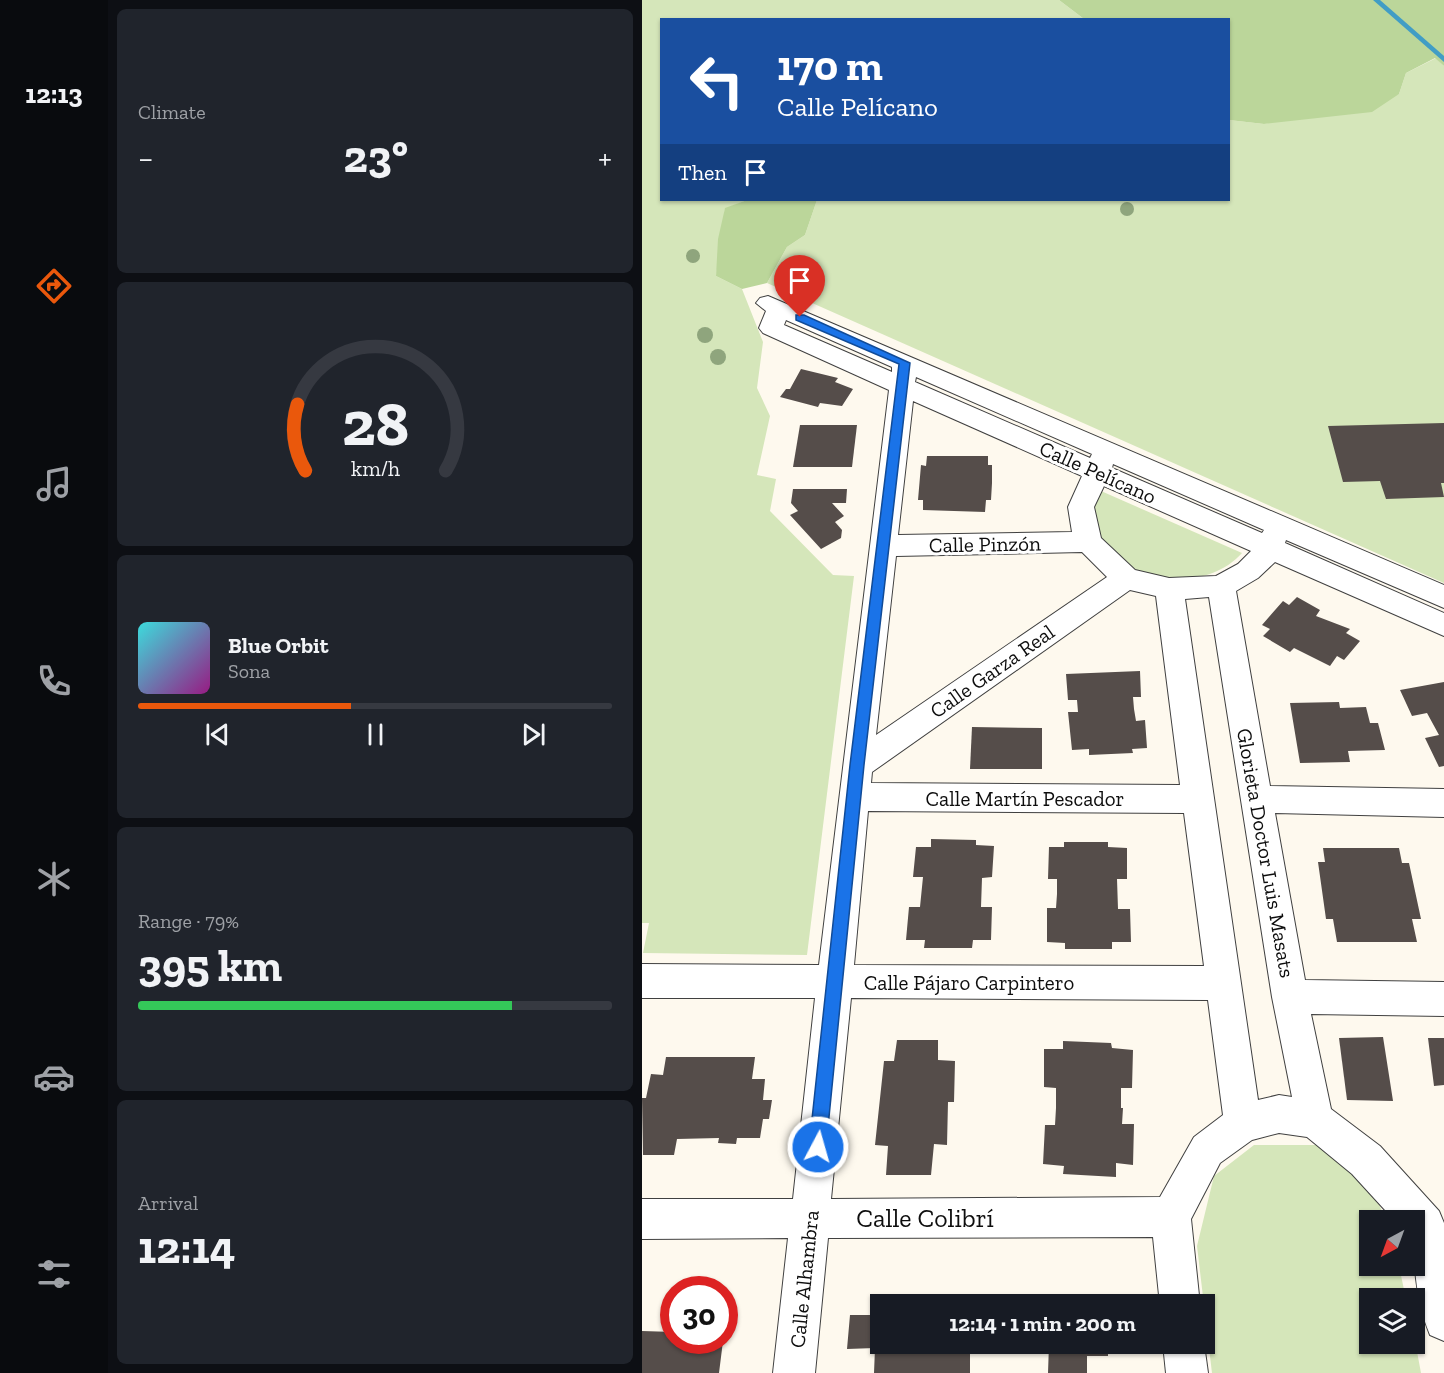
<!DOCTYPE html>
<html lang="en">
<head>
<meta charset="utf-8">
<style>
	body { margin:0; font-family:"Zilla Slab",serif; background:#20242c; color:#f1f3f6; height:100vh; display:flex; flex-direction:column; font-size:22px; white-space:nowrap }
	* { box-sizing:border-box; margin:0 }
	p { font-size:20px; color:#9ea1a6 }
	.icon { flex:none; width:33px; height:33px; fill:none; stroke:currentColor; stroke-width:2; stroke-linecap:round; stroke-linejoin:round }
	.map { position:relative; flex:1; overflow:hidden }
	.sheet { display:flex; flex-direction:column; gap:9px; padding:9px; background:#0d0f14; width:534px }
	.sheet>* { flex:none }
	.banner { position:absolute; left:18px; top:18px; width:570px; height:183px; border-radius:0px; box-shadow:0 2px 4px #0004; background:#1a4fa0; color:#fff; overflow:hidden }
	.needle { width:39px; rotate:221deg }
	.buttons { position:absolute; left:717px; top:1210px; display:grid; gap:12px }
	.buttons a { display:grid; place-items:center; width:66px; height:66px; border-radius:0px; background:#171b24; box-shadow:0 2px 4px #0004; font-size:30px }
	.speed { position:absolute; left:18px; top:1276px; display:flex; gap:12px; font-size:30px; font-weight:700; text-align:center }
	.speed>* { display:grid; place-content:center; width:78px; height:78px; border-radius:50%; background:#171b24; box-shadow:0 2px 4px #0004; line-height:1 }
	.speed .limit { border:9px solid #d22; background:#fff; color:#111 }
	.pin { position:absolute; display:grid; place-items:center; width:51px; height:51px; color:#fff; margin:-62px -26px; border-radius:50% 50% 50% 0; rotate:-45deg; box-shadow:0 0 6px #0007 }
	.pin .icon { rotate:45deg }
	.me { position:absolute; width:66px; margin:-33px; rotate:6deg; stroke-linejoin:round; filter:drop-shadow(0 0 4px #0008) }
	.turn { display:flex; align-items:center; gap:21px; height:126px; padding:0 18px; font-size:27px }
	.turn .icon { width:78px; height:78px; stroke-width:2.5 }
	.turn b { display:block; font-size:42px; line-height:51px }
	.then { display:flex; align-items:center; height:57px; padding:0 18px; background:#0003; gap:12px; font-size:22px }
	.big { font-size:45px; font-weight:800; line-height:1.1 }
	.sheet .widget { flex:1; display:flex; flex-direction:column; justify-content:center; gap:9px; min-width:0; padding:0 21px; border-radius:9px; background:#20242c }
	.sheet .dial { align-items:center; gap:0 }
	.dial svg { height:156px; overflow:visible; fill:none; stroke:#363941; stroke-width:7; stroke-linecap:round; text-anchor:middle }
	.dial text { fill:#f1f3f6; stroke:none }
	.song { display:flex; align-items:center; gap:18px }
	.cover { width:72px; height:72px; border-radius:9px; background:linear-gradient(135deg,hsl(180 70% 55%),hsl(310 70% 35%)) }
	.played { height:6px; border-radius:3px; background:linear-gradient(90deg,#ea580c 45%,#363941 45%) }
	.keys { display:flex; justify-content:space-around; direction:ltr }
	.heat { display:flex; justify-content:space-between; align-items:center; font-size:33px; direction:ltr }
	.charge { height:9px; border-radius:4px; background:linear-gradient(90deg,#34c759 79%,#363941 0) }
	.trip { position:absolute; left:228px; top:1294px; width:345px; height:60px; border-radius:0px; background:#171b24; box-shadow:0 2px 4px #0004; font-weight:800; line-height:60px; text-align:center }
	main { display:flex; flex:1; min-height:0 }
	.menu { display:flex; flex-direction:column; width:108px; justify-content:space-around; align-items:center; background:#090b0e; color:#9ea1a6 }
	.menu .icon { width:42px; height:42px }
	.menu .active { color:#ea580c }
	.menu b { font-size:27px; color:#f1f3f6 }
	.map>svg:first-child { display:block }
	.green { fill:#d5e6ba }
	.forest { fill:#bbd69a }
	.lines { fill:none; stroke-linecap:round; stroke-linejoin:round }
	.stream { fill:#419dc5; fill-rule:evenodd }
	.building { fill:#554d4a }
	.minor-casing { stroke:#404040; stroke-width:2 }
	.minor { fill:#fff; fill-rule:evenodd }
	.tree { fill:#8fa57d }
	.route { fill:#1a73e8; stroke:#114b97; stroke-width:1.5 }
	.labels { text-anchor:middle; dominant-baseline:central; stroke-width:6; stroke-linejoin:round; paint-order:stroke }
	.street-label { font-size:21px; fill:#0d0d0d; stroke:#fff }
	.near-street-label { font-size:26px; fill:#0d0d0d; stroke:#fff }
</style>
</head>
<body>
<main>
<nav class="menu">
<b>12:13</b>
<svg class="icon active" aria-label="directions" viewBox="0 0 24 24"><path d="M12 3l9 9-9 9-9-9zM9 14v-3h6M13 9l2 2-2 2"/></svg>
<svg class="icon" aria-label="music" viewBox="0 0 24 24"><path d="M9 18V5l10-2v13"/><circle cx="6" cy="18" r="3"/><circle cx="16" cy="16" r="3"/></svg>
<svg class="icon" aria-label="phone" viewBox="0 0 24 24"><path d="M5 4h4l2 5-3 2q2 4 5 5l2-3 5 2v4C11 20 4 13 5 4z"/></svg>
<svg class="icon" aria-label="climate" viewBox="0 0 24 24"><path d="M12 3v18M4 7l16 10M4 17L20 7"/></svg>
<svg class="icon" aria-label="car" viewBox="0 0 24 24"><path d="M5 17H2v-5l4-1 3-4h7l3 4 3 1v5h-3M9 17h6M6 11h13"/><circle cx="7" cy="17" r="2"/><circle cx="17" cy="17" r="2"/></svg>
<svg class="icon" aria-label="filters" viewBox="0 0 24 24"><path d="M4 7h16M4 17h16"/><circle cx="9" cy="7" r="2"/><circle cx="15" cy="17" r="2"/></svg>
</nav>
<section class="sheet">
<div class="widget"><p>Climate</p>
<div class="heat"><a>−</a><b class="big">23°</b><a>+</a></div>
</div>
<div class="widget dial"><svg viewBox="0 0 100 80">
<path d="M14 69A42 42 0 1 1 86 69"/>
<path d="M14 69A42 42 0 0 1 10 35" stroke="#ea580c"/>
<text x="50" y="56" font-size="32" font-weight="700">28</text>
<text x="50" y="72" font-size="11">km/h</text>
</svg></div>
<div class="widget">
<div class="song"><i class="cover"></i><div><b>Blue Orbit</b><p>Sona</p></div></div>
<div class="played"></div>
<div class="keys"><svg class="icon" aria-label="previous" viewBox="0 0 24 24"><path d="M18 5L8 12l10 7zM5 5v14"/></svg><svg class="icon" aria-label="pause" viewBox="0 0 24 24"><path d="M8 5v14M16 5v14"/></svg><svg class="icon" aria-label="next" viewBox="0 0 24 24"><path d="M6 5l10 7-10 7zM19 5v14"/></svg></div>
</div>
<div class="widget"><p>Range · 79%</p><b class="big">395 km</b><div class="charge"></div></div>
<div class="widget"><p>Arrival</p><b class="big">12:14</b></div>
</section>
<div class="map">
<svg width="802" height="1373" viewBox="0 0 802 1373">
	<rect width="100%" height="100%" fill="#fef9ee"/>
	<!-- green -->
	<g class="green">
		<polygon points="0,0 417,0 442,19 20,20 20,200 105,200 83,209 74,276 100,289 121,342 115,388 128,416 115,475 134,479 128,511 191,575 212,576 165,955 1,953 7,923 0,923"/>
		<polygon points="794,58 802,66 802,583 125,283 145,247 163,235 175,200 586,200 587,120 622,124 757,94 764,73"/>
		<path d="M 459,491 L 600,553 C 548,611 420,563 459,491 Z"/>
		<polygon points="612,1145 675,1145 729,1185 744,1221 728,1221 728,1266 757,1266 764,1299 728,1299 728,1344 772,1344 773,1341 779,1373 570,1373 555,1246 572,1176"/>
	</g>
	<!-- forest -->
	<g class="forest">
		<polygon points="417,0 802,0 802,66 793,58 764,73 757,94 730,112 622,124 587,120 586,20 442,19"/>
		<polygon points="105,200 175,200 163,235 145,247 125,283 100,289 74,276 76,239 83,208"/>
	</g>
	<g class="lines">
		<!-- stream -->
		<polygon class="stream" points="731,0 738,0 802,56 802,62"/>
	</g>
	<!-- building -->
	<g class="building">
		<polygon points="159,369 196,378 193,382 211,389 200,406 178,403 176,407 138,397 144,389 148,389"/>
		<polygon points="802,423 802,483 799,483 802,497 744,499 738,481 701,482 686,426"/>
		<polygon points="158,425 215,425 210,467 151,467"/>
		<polygon points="285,456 346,456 346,465 350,465 350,483 349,500 344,500 343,512 281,510 281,500 276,500 279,465 284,466"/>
		<polygon points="151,489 205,489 204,503 190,503 202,516 193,522 200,530 199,538 179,549 148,515 156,511 149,503"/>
		<polygon points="655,597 678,610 674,616 708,629 704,633 718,641 702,660 695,656 688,666 652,648 648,652 621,636 628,629 620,625 641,601 647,605"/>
		<polygon points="498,671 499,697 491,697 492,709 494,721 503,720 505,748 490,749 491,753 447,755 447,749 430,750 426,712 436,712 435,700 426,700 424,674"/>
		<polygon points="802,682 802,766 797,767 783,738 797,735 785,713 770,716 758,690"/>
		<polygon points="697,702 698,708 724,707 728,723 736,723 743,750 706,751 708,762 658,763 648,703"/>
		<polygon points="330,727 400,728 400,769 328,769"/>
		<polygon points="289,839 334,840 334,845 352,846 350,877 340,878 339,907 350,907 349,940 331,940 330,948 282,948 283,940 264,940 267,907 278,907 281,877 271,877 274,847 289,847"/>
		<polygon points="422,842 466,842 466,847 485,848 485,879 475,879 476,909 488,909 489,942 470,942 470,949 423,949 423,943 405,942 405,908 414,908 415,894 415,879 406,879 407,847 422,847"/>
		<polygon points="681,848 757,848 760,863 767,863 779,919 770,919 775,942 695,942 691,919 684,919 676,862 683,862"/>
		<polygon points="741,1037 751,1101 705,1100 697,1038"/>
		<polygon points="786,1038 802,1038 802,1085 792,1086"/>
		<polygon points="255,1040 296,1040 296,1060 313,1061 312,1102 306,1102 305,1145 292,1144 289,1175 244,1175 246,1146 233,1145 242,1061 252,1061"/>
		<polygon points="421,1041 469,1043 470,1048 491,1050 490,1088 479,1088 479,1108 481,1108 480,1124 492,1124 491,1165 474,1163 474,1177 421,1174 422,1166 401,1164 403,1125 413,1125 414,1108 414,1088 402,1087 402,1049 421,1049"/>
		<polygon points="24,1057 113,1057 110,1079 123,1079 121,1100 130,1100 127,1119 121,1119 118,1138 95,1138 94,1144 76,1143 77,1138 35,1139 32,1155 1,1155 0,1098 4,1098 9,1074 21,1075"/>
		<polygon points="208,1315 238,1315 238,1344 358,1344 357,1348 328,1348 328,1373 232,1373 233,1348 205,1349"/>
		<polygon points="0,1331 32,1332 32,1341 81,1341 77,1373 0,1373"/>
		<polygon points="407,1344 466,1344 466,1356 445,1356 445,1373 406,1373"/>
	</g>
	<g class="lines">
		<!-- minor casing -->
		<g class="minor-casing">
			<g id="minor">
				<path d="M 126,296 L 802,585 L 802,608 L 644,540 L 643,543 L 802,613 L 802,636 L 633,562 L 616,578 L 594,591 L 628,786 L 802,789 L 802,817 L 633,813 L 663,980 L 802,982 L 802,1016 L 669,1014 L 689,1109 L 738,1146 L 797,1211 L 802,1223 L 802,1341 L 788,1335 C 772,1297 772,1261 772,1221 L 753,1221 L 710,1174 L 665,1137 L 637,1133 L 610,1140 L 578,1163 L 549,1219 L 558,1305 L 518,1305 L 511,1237 L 186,1238 L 173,1373 L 131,1373 L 146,1238 L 0,1239 L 0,1199 L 151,1199 L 173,998 L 0,998 L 0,964 L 177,965 L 247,390 L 121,333 L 117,328 L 124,311 L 114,303 L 118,298 ZM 144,320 L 250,367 L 250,372 L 142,325 ZM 274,377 L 450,454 L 448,458 L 273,382 ZM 271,401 L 440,476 L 426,507 L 430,532 L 256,535 ZM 471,464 L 622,530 L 620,533 L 470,468 ZM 462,486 L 609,551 L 596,564 L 574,576 L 527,578 L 493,570 L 459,538 L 452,507 ZM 440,552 L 465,577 L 234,735 L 254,556 ZM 488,590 L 514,596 L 538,785 L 229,783 L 230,772 ZM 567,597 L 630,997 L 650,1097 L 637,1095 L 616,1100 L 543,599 ZM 226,811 L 542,813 L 562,966 L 212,965 ZM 209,998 L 566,1000 L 581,1115 L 552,1137 L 518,1197 L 189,1199 Z"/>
				<polygon points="521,1344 562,1344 566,1373 524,1373"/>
			</g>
		</g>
		<!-- minor -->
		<use href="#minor" class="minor"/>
	</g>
	<!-- trees -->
	<g class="tree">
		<circle cx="485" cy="209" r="7"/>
		<circle cx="51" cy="256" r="7"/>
		<circle cx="63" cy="335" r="8"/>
		<circle cx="76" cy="357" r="8"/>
	</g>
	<!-- route -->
	<polygon class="route" points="154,315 162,315 268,363 222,765 184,1147 182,1153 176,1156 170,1153 167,1147 208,765 257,364 154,320"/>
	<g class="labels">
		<!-- street labels -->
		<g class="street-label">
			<text transform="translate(456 472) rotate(24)">Calle Pelícano</text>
			<text transform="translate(343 544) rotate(-1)">Calle Pinzón</text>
			<text transform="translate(350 671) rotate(-35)">Calle Garza Real</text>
			<text x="383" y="798">Calle Martín Pescador</text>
			<text transform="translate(624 853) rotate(80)">Glorieta Doctor Luis Masats</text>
			<text x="327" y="982">Calle Pájaro Carpintero</text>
			<text transform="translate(162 1279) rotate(-84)">Calle Alhambra</text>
		</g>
		<!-- near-street labels -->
		<g class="near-street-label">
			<text x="283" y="1218">Calle Colibrí</text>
		</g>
	</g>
</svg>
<div class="buttons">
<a><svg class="needle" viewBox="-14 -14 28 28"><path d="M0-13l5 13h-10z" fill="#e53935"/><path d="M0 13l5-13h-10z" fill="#9ea1a6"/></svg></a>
<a><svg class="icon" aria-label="layers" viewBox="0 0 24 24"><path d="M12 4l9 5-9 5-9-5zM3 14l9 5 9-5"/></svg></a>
</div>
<div class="speed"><div class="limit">30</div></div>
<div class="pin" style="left:158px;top:317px;background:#d93025"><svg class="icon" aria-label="arrive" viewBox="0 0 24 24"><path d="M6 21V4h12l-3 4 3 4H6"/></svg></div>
<svg class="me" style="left:176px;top:1147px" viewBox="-20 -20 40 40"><circle r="17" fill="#1a73e8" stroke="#fff" stroke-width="3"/><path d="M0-11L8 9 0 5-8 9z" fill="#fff"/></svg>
<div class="trip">12:14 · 1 min · 200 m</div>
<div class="banner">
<div class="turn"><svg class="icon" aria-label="left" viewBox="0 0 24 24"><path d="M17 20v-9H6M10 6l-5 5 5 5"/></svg><div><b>170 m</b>Calle Pelícano</div></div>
<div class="then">Then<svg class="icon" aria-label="arrive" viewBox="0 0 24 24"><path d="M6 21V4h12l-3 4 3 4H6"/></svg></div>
</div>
</div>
</main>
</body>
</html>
